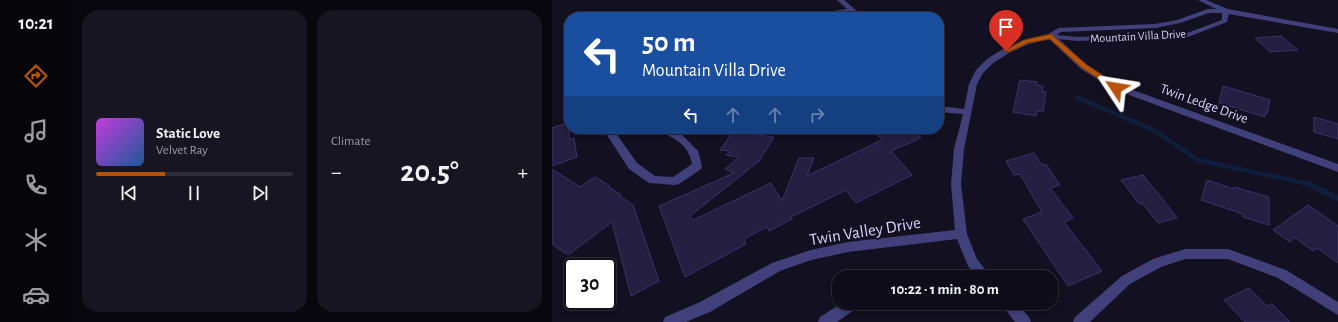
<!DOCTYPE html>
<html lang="en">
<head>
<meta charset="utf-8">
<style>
	body { margin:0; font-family:"Alegreya Sans",sans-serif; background:#171522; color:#f1f3f6; height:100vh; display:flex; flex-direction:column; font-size:15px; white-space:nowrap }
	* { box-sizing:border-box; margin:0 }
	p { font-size:13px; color:#9b9ba2 }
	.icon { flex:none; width:22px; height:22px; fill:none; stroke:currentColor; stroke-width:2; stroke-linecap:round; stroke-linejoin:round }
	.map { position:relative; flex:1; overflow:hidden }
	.details { display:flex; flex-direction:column; gap:10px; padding:10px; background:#08070e; width:480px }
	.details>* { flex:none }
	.top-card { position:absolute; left:12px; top:12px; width:380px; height:122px; border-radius:16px; box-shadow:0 2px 6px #0003,0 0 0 1px #2e2c38; background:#1a4fa0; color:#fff; overflow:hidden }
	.speed { position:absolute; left:12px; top:258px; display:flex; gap:8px; font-size:20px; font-weight:700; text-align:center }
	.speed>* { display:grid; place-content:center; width:52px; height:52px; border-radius:50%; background:#0e0c19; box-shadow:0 2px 6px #0003,0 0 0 1px #2e2c38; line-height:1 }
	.speed .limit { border:2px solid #111; border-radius:6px; background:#fff; color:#111 }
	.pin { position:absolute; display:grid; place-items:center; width:34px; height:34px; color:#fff; margin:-41px -17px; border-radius:50% 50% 50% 0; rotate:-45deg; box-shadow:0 0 4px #0007 }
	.pin .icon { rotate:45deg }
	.me { position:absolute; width:44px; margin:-22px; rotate:303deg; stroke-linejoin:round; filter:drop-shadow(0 0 3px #0008) }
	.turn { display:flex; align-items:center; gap:14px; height:84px; padding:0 12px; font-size:18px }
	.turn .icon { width:52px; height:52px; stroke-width:2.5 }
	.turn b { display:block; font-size:28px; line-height:34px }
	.lanes { display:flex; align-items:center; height:38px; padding:0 12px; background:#0003; justify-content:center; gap:20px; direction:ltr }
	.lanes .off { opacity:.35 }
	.big { font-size:30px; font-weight:600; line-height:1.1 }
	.details .card { flex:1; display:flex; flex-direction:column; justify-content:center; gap:6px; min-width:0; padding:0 14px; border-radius:16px; background:#171522 }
	.song { display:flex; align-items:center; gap:12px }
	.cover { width:48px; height:48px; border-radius:6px; background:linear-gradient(135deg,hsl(290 70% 55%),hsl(210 70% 35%)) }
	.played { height:4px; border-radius:2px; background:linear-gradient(90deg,#b45309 35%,#2e2c38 35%) }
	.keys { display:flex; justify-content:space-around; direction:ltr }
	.heat { display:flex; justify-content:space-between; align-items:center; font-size:22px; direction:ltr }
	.details .tiles { flex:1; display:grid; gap:10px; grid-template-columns:repeat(2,1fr) }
	.trip { position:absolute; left:280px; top:270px; width:226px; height:40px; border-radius:16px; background:#0e0c19; box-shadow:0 2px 6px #0003,0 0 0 1px #2e2c38; font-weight:600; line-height:40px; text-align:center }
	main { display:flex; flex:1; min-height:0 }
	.menu { display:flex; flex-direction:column; width:72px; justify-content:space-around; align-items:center; background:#06050a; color:#9b9ba2 }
	.menu .icon { width:28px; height:28px }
	.menu .selected { color:#b45309 }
	.menu b { font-size:18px; color:#f1f3f6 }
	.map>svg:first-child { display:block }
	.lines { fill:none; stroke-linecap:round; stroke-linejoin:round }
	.stream-far1 { stroke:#0f1f3b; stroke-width:4.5 }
	.stream { stroke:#0f1f3b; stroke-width:6 }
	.building { fill:#241e40; stroke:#3c326a }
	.minor { fill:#41407b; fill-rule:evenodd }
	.route { fill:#b45309; stroke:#753606 }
	.labels { text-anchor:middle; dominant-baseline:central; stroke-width:4; stroke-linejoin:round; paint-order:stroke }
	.far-street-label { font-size:12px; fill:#d8d4fb; stroke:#131021 }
	.street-label { font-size:14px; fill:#d8d4fb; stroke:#131021 }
	.near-street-label { font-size:17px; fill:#d8d4fb; stroke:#131021 }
</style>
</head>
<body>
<main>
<nav class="menu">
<b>10:21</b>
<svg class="icon selected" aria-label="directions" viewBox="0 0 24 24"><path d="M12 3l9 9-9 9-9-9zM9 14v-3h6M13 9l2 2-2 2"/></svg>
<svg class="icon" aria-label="music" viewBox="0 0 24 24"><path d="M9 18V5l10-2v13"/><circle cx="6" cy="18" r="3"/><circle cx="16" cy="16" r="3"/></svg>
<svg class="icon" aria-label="phone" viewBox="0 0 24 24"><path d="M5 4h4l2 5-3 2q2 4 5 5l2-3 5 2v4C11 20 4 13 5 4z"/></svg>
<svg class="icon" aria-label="climate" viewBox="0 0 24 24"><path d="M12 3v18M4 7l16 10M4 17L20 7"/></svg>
<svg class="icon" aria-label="car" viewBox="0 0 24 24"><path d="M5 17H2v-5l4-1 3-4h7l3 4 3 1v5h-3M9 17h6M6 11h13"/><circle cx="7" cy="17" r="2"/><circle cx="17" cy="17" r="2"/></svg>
</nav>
<section class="details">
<div class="tiles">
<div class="card">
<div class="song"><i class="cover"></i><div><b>Static Love</b><p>Velvet Ray</p></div></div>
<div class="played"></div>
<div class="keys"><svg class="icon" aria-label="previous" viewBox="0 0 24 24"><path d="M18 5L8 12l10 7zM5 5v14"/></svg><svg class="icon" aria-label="pause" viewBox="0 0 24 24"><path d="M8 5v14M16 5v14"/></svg><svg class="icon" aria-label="next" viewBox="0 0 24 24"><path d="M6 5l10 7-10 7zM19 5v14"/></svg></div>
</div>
<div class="card"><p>Climate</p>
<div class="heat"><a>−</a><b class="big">20.5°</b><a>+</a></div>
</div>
</div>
</section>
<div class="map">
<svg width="786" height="322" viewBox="0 0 786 322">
	<rect width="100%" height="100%" fill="#131021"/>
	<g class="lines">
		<!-- stream-far1 -->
		<polyline class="stream-far1" points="526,98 602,130 646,160 757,184 765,188"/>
		<!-- stream -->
		<polyline class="stream" points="763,187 786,198"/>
	</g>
	<!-- building -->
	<g class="building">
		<polygon points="729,36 746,50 718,52 703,38"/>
		<polygon points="468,80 485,82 485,85 491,86 490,92 494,92 491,112 485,111 484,116 461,112"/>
		<polygon points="671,86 718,100 715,114 713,113 713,117 667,103"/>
		<polygon points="762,117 786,124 786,139 762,132"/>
		<polygon points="15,123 18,140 22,138 25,157 0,166 0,128"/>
		<polygon points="321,129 360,129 369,138 339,151 360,175 304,203 294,190 239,217 240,219 217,231 215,227 192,239 194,244 133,277 107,206 182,173 173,169 187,157 174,155 178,151 168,150 181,132 222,137 207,161 138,216 141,220 219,183 230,201 247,158 262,158 255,176 330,140"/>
		<polygon points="482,153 490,165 494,164 508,185 498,188 521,218 512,222 550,271 516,286 471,219 490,212 468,174 462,175 454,161"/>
		<polygon points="0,169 28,187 43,177 58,186 57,187 69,195 68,196 81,205 107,281 79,296 60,222 16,255 0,244"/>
		<polygon points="591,175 616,206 625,218 606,223 590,203 587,204 569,180"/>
		<polygon points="655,180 682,189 682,187 717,197 717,225 691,217 691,214 649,200"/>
		<polygon points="756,205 786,226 786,263 765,248 761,251 742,237 738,242 721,230"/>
		<polygon points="697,288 715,306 720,304 738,322 693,322 672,300"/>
	</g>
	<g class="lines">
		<!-- minor -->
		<g class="minor">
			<polygon points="285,0 292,0 312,17 305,17 299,12 267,17 250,17 253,15 295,9"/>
			<path d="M 646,0 L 654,0 L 676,9 L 786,29 L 786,33 L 677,14 L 675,22 L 636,37 L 525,41 L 507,39 L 535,65 L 567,85 L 786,164 L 786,172 L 561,89 L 529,69 L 497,39 L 477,44 L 457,53 L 441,63 L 431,73 L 425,84 L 412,149 L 409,184 L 415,234 L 425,259 L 439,277 L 425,277 L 416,266 L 405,239 L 296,252 L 259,260 L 228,271 L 158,312 L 134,322 L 111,322 L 113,317 L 148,302 L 220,263 L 259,250 L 296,242 L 403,230 L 399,184 L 402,149 L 411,114 L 387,112 L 387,106 L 412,109 L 417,84 L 424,70 L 435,59 L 451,49 L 471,40 L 496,34 L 507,28 L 603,24 L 625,20 L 656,9 L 664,9 ZM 657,13 L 670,13 L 670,20 L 635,33 L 525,37 L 505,35 L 509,32 L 603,28 L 628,23 Z"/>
			<path d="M 51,129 L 61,129 L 85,163 L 103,176 L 121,177 L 140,164 C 137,145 123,138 106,131 L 104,129 L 118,129 L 129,134 L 146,151 L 150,166 L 149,169 L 127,184 L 123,185 L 97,183 L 77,169 Z"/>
			<polygon points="633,249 676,249 734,270 786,302 786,315 726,278 676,259 633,259 609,267 578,284 538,322 521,322 523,317 570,276 601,259"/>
			<polygon points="290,303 308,303 306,307 285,322 266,322 268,317"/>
			<polygon points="448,303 464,303 477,317 479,322 463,322"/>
		</g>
	</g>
	<!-- route -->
	<polygon class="route" points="499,34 535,65 567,86 567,89 562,89 530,68 498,39 476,43 457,52 451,51 472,40"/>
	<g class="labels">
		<!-- far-street labels -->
		<g class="far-street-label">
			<text transform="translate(586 36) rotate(-3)">Mountain Villa Drive</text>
		</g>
		<!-- street labels -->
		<g class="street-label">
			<text transform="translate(652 104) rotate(20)">Twin Ledge Drive</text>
		</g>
		<!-- near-street labels -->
		<g class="near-street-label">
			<text transform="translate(313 231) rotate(-9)">Twin Valley Drive</text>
		</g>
	</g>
</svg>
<div class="speed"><div class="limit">30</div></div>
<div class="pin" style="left:454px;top:51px;background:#d93025"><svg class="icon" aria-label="arrive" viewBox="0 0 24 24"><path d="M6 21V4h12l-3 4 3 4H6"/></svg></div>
<svg class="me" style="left:564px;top:88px" viewBox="-20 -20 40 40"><path d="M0-17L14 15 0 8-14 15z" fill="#b45309" stroke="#fff" stroke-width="4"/></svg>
<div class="trip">10:22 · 1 min · 80 m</div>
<div class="top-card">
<div class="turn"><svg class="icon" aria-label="left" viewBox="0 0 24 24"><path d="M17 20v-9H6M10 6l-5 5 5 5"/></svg><div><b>50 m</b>Mountain Villa Drive</div></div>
<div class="lanes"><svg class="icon" aria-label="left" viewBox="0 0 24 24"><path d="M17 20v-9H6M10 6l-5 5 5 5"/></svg><svg class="icon off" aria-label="ahead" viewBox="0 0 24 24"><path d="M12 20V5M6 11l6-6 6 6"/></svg><svg class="icon off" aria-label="ahead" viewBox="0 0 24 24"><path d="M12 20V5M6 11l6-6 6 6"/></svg><svg class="icon off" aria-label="right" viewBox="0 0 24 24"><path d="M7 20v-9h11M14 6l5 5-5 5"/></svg></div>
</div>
</div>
</main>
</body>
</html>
